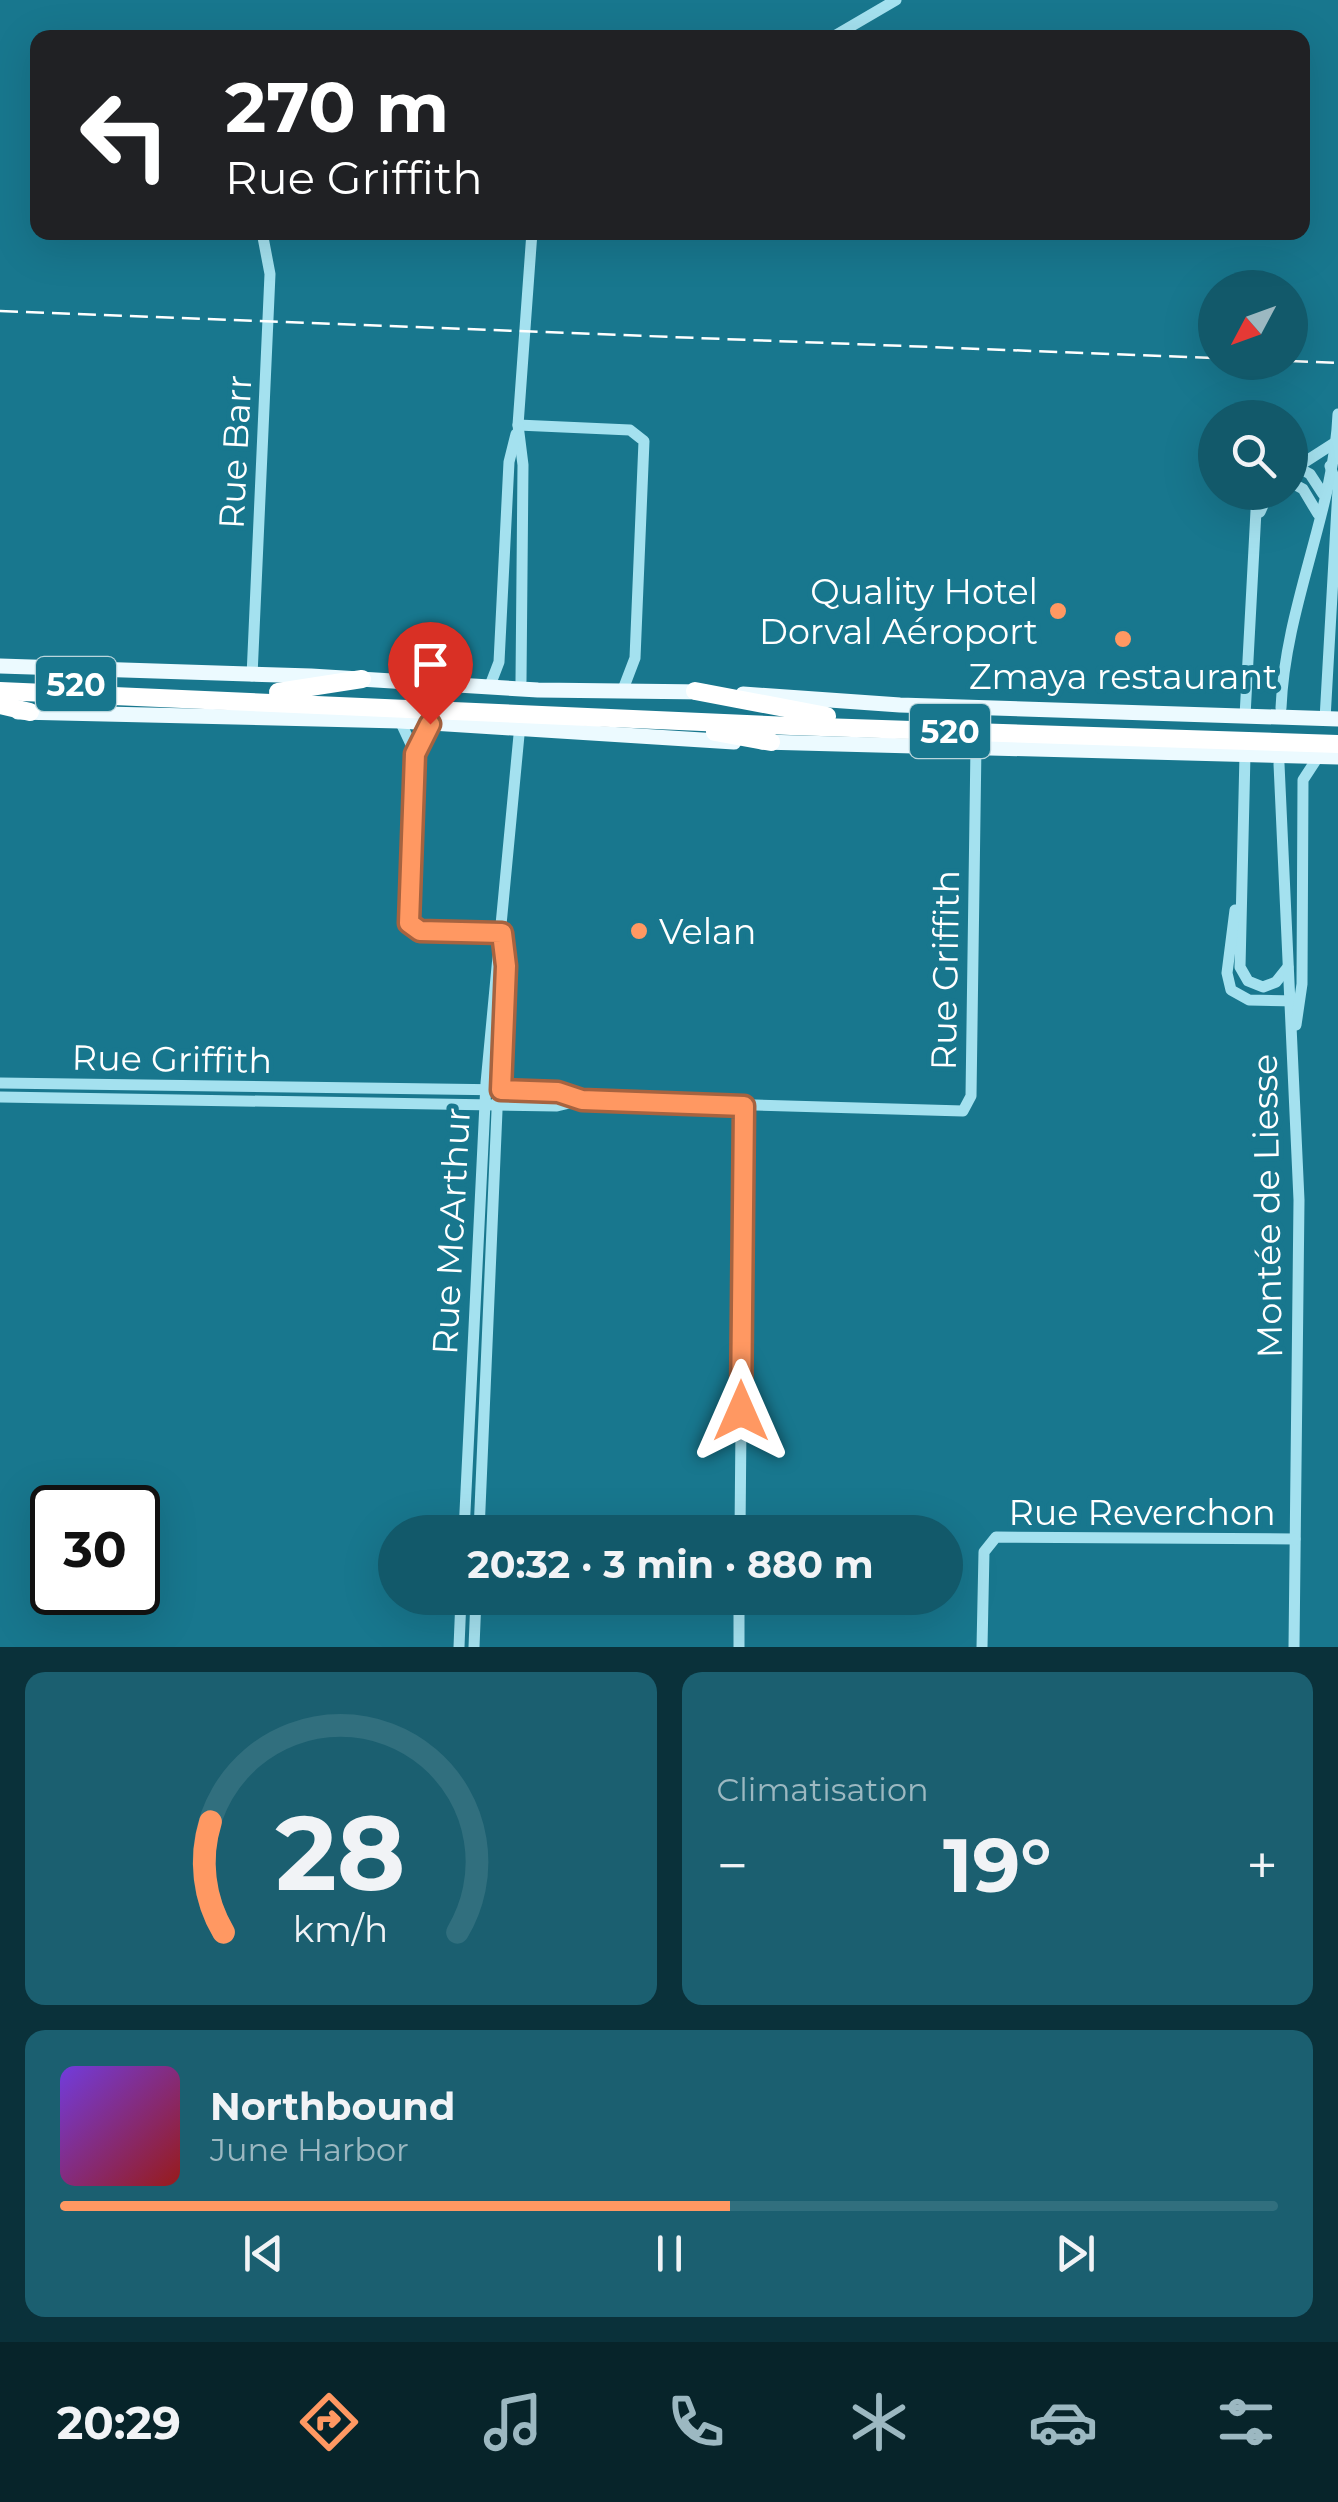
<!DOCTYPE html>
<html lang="fr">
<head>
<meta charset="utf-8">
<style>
	body { margin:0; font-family:Montserrat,sans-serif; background:#1b5f70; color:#f1f3f6; height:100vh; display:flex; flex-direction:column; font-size:38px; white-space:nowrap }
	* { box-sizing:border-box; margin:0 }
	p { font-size:32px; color:#9cb8c1 }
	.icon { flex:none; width:55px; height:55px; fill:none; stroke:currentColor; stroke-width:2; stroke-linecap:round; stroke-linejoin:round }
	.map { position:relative; height:1647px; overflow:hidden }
	.drawer { display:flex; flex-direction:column; gap:25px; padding:25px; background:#0a313a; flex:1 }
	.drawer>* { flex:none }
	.top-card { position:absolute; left:30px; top:30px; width:1280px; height:210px; border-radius:20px; box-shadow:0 10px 40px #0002; background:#202124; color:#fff; overflow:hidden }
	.needle { width:65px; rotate:229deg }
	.tools { position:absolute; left:1198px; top:270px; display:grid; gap:20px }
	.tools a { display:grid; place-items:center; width:110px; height:110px; border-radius:50%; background:#12596a; box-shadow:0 10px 40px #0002; font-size:50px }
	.speed { position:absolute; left:30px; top:1485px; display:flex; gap:20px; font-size:50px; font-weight:700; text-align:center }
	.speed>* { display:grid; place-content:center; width:130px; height:130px; border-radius:50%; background:#12596a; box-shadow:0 10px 40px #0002; line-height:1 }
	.speed .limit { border:5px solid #111; border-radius:15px; background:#fff; color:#111 }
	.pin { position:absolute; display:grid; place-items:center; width:85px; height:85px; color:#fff; margin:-102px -42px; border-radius:50% 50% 50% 0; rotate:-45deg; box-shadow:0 0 10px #0007 }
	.pin .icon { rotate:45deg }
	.me { position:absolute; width:110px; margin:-55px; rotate:0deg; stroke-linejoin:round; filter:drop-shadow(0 0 8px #0008) }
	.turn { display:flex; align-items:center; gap:35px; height:210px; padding:0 30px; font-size:45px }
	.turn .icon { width:130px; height:130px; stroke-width:2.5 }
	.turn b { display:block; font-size:70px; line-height:85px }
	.big { font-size:75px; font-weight:700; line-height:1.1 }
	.drawer .card { flex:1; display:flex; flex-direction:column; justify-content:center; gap:15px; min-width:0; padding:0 35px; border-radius:20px; background:#1b5f70 }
	.drawer .dial { align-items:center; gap:0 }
	.dial svg { height:260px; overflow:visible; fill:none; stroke:#316f7e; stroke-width:7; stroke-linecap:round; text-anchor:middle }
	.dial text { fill:#f1f3f6; stroke:none }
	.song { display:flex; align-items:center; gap:30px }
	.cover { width:120px; height:120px; border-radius:15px; background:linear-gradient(135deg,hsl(260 70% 55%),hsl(0 70% 35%)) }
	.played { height:10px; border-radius:5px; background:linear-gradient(90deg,#ff9862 55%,#316f7e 55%) }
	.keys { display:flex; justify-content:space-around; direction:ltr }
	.heat { display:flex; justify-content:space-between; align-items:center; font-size:55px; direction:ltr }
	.drawer .tiles { flex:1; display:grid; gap:25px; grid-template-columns:1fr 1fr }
	.card:last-child { grid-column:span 2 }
	.trip { position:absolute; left:378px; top:1515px; width:585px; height:100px; border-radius:50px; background:#12596a; box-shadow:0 10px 40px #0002; font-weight:700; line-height:100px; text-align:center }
	.dock { display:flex; height:160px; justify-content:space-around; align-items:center; background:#07242a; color:#9cb8c1 }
	.dock .icon { width:70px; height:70px }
	.dock .on { color:#ff9862 }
	.dock b { font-size:45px; color:#f1f3f6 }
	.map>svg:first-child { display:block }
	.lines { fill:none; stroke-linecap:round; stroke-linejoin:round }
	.minor { stroke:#a4e1ef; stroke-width:11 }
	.major { stroke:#ecfaff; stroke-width:15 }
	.highway { stroke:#fff; stroke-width:18 }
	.rail { stroke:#fff; stroke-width:2.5; stroke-dasharray:18 8; stroke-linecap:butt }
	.route-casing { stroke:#a66340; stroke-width:25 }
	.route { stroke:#ff9862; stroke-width:18 }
	.poi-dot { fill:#ff9862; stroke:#18778e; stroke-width:4 }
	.labels { text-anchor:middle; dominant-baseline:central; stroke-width:10; stroke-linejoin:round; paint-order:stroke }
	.shield { fill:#18778e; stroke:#bad6dd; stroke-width:2.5 }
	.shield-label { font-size:32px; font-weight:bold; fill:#fff }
	.street-label { font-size:35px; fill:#fff; stroke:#18778e }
	.poi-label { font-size:35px; fill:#fff; stroke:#18778e; text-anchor:end }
</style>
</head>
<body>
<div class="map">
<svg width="1338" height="1647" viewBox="0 0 1338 1647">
	<rect width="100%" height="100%" fill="#18778e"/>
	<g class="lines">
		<!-- minor -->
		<g class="minor">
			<polyline points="831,38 896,0"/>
			<polyline points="518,425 630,430 644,441 635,658 622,692"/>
			<polyline points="1295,466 1310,474 1323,494"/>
			<polyline points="1297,467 1336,442"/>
			<polyline points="1290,482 1303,489 1318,514"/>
			<polyline points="1260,512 1269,492"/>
			<polyline points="252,676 270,274 262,232"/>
			<polyline points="521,681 523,465 518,425 532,232"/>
			<polyline points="489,688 499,662 509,462 516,434"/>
			<path d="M 1281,708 C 1285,607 1334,510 1338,414"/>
			<polyline points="1245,716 1257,492"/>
			<polyline points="1325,719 1338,489 1330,466"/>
			<polyline points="400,721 415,753"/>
			<polyline points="430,723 415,753 409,923 420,931 502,933"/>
			<polyline points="1245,754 1240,967 1248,981 1263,987 1276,982 1288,967"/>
			<polyline points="1279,764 1299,1200 1294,1647"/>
			<polyline points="1235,910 1227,973 1231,990 1249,1000 1297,1001"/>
			<polyline points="1296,1025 1302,984 1303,780 1318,757"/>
			<polyline points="0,1083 509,1090 558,1092 578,1099"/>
			<polyline points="0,1097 557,1106 582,1100 963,1111 971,1096 976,745"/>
			<polyline points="464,1532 486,1083 519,735"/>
			<polyline points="479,1532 504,947"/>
			<polyline points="740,1532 744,1106"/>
			<polyline points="459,1647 461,1598"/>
			<polyline points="474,1647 476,1598"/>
			<polyline points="739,1647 739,1598"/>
			<polyline points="982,1647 984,1552 996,1537 1295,1539"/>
		</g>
		<!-- major -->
		<g class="major">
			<polyline points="0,666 311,676 538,690 705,692"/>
			<polyline points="743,694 900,705 1338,719"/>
			<polyline points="18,712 400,721 734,742"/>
			<polyline points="762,742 1338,757"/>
		</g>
		<!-- highway -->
		<g class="highway">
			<polyline points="0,691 791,726 1338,744"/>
			<polyline points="695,691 827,716"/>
			<polyline points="278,692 362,679"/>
			<polyline points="0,705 30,712"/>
			<polyline points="715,732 771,742"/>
		</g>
		<!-- rail -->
		<g class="rail">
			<polyline points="0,311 1215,358"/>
			<polyline points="1290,361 1338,363"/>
		</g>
	</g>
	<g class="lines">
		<!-- route casing -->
		<g class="route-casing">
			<polyline id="route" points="430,724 415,754 409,923 420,931 502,933 506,966 501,1090 558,1092 582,1100 744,1106 741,1411"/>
		</g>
		<!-- route -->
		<use href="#route" class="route"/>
	</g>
	<!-- markers -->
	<g class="poi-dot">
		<circle cx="1058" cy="611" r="10"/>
		<circle cx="1123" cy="639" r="10"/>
		<circle cx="639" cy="931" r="10"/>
	</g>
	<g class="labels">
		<!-- shield labels -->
		<g class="shield">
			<rect x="36" y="657" width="80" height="54" rx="8"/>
			<rect x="910" y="704" width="80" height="54" rx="8"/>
		</g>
		<g class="shield-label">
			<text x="76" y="684">520</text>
			<text x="950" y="731">520</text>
		</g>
		<!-- street labels -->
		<g class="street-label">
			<text transform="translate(235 452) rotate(-87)">Rue Barr</text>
			<text transform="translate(945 970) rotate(-89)">Rue Griffith</text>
			<text transform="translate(172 1059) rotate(1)">Rue Griffith</text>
			<text transform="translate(1267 1206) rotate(-91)">Montée de Liesse</text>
			<text transform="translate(451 1231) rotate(-87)">Rue McArthur</text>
			<text x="1142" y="1512">Rue Reverchon</text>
		</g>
		<!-- poi labels -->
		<g class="poi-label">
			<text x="1038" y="591">Quality Hotel<tspan x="1038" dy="40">Dorval Aéroport</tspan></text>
			<text x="1123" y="676" text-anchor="middle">Zmaya restaurant</text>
			<text x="659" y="931" text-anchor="start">Velan</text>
		</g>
	</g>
</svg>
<div class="tools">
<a><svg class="needle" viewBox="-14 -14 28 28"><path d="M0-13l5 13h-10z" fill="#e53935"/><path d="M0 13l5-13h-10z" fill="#9cb8c1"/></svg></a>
<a><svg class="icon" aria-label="search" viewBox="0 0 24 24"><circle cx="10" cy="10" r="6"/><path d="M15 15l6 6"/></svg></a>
</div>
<div class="speed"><div class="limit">30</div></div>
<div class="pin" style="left:430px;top:724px;background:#d93025"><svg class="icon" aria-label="arrive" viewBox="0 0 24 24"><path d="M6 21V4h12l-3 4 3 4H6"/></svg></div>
<svg class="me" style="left:741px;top:1411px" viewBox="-20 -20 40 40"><path d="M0-17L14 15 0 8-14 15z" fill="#ff9862" stroke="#fff" stroke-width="4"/></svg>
<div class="trip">20:32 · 3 min · 880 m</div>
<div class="top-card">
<div class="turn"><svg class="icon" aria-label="left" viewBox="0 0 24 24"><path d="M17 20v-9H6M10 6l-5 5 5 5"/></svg><div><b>270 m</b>Rue Griffith</div></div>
</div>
</div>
<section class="drawer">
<div class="tiles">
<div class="card dial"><svg viewBox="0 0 100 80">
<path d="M14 69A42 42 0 1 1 86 69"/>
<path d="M14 69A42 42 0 0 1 10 35" stroke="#ff9862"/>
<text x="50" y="56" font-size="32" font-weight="700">28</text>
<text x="50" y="72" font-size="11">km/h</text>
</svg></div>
<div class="card"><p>Climatisation</p>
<div class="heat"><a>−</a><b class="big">19°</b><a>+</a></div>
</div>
<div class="card">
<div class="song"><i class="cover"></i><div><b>Northbound</b><p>June Harbor</p></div></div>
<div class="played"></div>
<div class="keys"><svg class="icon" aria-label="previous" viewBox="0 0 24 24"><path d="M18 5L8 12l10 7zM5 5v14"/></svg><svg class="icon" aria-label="pause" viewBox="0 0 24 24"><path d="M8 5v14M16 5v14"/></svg><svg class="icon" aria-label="next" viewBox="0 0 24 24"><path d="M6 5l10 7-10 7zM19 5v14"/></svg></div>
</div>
</div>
</section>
<nav class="dock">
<b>20:29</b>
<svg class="icon on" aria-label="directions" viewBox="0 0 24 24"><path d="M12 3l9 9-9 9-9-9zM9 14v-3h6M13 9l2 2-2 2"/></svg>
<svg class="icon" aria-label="music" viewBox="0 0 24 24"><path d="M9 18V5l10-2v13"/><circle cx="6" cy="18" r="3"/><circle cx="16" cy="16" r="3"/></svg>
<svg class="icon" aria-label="phone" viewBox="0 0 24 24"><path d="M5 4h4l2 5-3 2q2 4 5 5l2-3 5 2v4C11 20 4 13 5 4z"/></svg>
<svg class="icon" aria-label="climate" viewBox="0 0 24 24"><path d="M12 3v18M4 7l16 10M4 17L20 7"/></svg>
<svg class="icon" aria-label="car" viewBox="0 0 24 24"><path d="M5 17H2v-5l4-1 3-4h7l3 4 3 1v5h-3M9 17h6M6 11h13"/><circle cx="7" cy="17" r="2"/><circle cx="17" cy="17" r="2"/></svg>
<svg class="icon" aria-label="filters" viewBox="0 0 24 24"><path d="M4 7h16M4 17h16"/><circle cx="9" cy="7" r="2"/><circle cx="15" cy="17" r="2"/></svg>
</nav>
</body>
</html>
